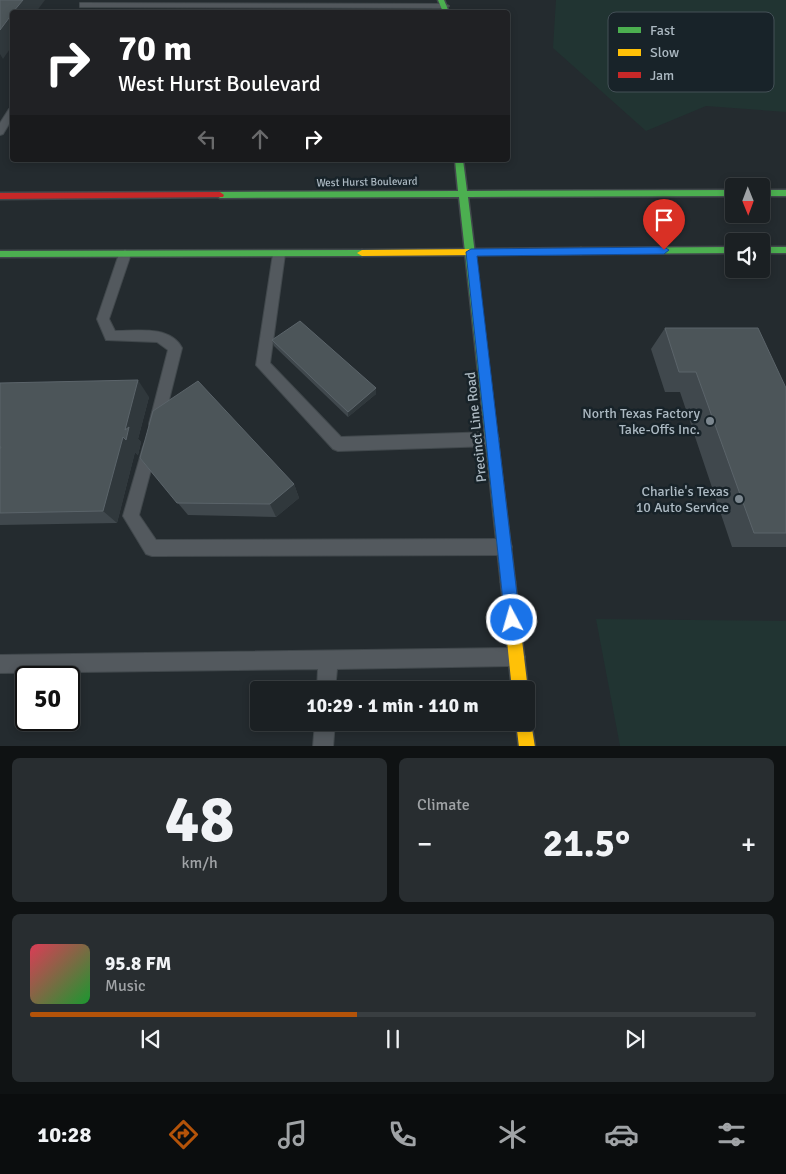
<!DOCTYPE html>
<html lang="en">
<head>
<meta charset="utf-8">
<style>
	body { margin:0; font-family:Signika,sans-serif; background:#282d30; color:#f1f3f6; height:100vh; display:flex; flex-direction:column; font-size:19px; white-space:nowrap }
	* { box-sizing:border-box; margin:0 }
	p { font-size:16px; color:#a0a3a6 }
	.icon { flex:none; width:28px; height:28px; fill:none; stroke:currentColor; stroke-width:2; stroke-linecap:round; stroke-linejoin:round }
	.map { position:relative; height:746px; overflow:hidden }
	.sheet { display:flex; flex-direction:column; gap:12px; padding:12px; background:#0f1213; flex:1 }
	.sheet>* { flex:none }
	.banner { position:absolute; left:10px; top:10px; width:500px; height:152px; border-radius:5px; box-shadow:0 2px 8px #0003,0 0 0 1px #393e41; background:#202124; color:#fff; overflow:hidden }
	.needle { width:32px; rotate:179deg }
	.controls { position:absolute; left:725px; top:178px; display:grid; gap:10px }
	.controls a { display:grid; place-items:center; width:45px; height:45px; border-radius:5px; background:#1b2023; box-shadow:0 2px 8px #0003,0 0 0 1px #393e41; font-size:25px }
	.speed { position:absolute; left:15px; top:666px; display:flex; gap:10px; font-size:25px; font-weight:700; text-align:center }
	.speed>* { display:grid; place-content:center; width:65px; height:65px; border-radius:50%; background:#1b2023; box-shadow:0 2px 8px #0003,0 0 0 1px #393e41; line-height:1 }
	.speed .limit { border:2px solid #111; border-radius:8px; background:#fff; color:#111 }
	.pin { position:absolute; display:grid; place-items:center; width:42px; height:42px; color:#fff; margin:-51px -21px; border-radius:50% 50% 50% 0; rotate:-45deg; box-shadow:0 0 5px #0007 }
	.pin .icon { rotate:45deg }
	.me { position:absolute; width:55px; margin:-28px; rotate:354deg; stroke-linejoin:round; filter:drop-shadow(0 0 4px #0008) }
	.turn { display:flex; align-items:center; gap:18px; height:105px; padding:0 25px; font-size:22px }
	.turn .icon { width:65px; height:65px; stroke-width:2.5 }
	.turn b { display:block; font-size:35px; line-height:42px }
	.lanes { display:flex; align-items:center; height:48px; padding:0 25px; background:#0003; justify-content:center; gap:25px; direction:ltr }
	.lanes .off { opacity:.35 }
	.big { font-size:38px; font-weight:800; line-height:1.1 }
	.sheet .card { flex:1; display:flex; flex-direction:column; justify-content:center; gap:8px; min-width:0; padding:0 18px; border-radius:8px; background:#282d30 }
	.sheet .dial { align-items:center; gap:0 }
	.dial b { font-size:65px; line-height:1 }
	.song { display:flex; align-items:center; gap:15px }
	.cover { width:60px; height:60px; border-radius:8px; background:linear-gradient(135deg,hsl(350 70% 55%),hsl(130 70% 35%)) }
	.played { height:5px; border-radius:2px; background:linear-gradient(90deg,#b45309 45%,#393e41 45%) }
	.keys { display:flex; justify-content:space-around; direction:ltr }
	.heat { display:flex; justify-content:space-between; align-items:center; font-size:28px; direction:ltr }
	.sheet .tiles { flex:1; display:grid; gap:12px; grid-template-columns:1fr 1fr }
	.card:last-child { grid-column:span 2 }
	.trip { position:absolute; left:250px; top:681px; width:285px; height:50px; border-radius:5px; background:#1b2023; box-shadow:0 2px 8px #0003,0 0 0 1px #393e41; font-weight:800; line-height:50px; text-align:center }
	.dock { display:flex; height:80px; justify-content:space-around; align-items:center; background:#0b0d0e; color:#a0a3a6 }
	.dock .icon { width:35px; height:35px }
	.dock .on { color:#b45309 }
	.dock b { font-size:22px; color:#f1f3f6 }
	.map>svg:first-child { display:block }
	.green { fill:#213432 }
	.lines { fill:none; stroke-linecap:round; stroke-linejoin:round }
	.lane-casing { stroke:#41484c; stroke-width:2 }
	.fast-casing { stroke:#41484c; stroke-width:3 }
	.slow-casing { stroke:#41484c; stroke-width:3 }
	.jam-casing { stroke:#41484c; stroke-width:3 }
	.lane { fill:#53595e; fill-rule:evenodd }
	.fast { fill:#4caf50; fill-rule:evenodd }
	.slow { fill:#ffc107; fill-rule:evenodd }
	.jam { fill:#c62828; fill-rule:evenodd }
	.wall { fill:#40484d }
	.shaded-wall { fill:#30383c }
	.building { fill:#4c5559; stroke:#5b646a }
	.route { fill:#1a73e8; stroke:#114b97 }
	.poi-dot { fill:#7c878f; stroke:#182329; stroke-width:2 }
	.labels { text-anchor:middle; dominant-baseline:central; stroke-width:5; stroke-linejoin:round; paint-order:stroke }
	.far-street-label { font-size:11px; fill:#acb9c2; stroke:#182329 }
	.poi-label { font-size:14px; fill:#acb9c2; stroke:#182329; text-anchor:end }
	.street-label { font-size:14px; fill:#acb9c2; stroke:#182329 }
	.key { fill:#182329; stroke:#445057; stroke-width:1 }
	.key-label { font-size:14px; fill:#acb9c2 }
</style>
</head>
<body>
<div class="map">
<svg width="786" height="747" viewBox="0 0 786 747">
	<rect width="100%" height="100%" fill="#242b2f"/>
	<!-- green -->
	<g class="green">
		<polygon points="556,0 786,0 786,112 706,106 646,131 553,48"/>
		<polygon points="596,619 786,621 786,746 620,746"/>
	</g>
	<g class="lines">
		<!-- lane casing -->
		<g class="lane-casing">
			<g id="lane">
				<polygon points="80,3 445,4 449,6 445,8 83,7 80,7"/>
				<polygon points="12,108 12,119 3,134 0,135 0,123 9,109"/>
				<path d="M 125,250 L 131,254 L 109,319 L 115,331 C 136,331 170,325 182,348 L 163,424 L 161,429 L 156,430 L 151,429 L 149,424 L 168,350 L 157,342 L 106,340 L 97,319 L 119,254 Z"/>
				<polygon points="279,250 285,254 270,363 341,437 492,432 497,434 499,439 497,444 492,446 338,451 333,449 256,365 273,254"/>
				<polygon points="150,440 155,442 157,447 139,515 156,540 504,539 510,541 512,547 510,553 504,555 152,556 146,554 123,516 143,447 145,442"/>
				<polygon points="516,648 522,651 525,657 522,663 516,666 337,669 335,690 317,690 318,669 0,673 0,655"/>
				<polygon points="315,722 335,722 333,747 313,747"/>
			</g>
		</g>
		<!-- fast casing -->
		<g class="fast-casing">
			<g id="fast">
				<polygon points="438,0 444,0 449,12 443,12"/>
				<polygon points="455,160 463,160 467,191 734,190 734,196 468,197 515,582 513,587 508,589 503,587 501,582 459,197 220,198 216,195 220,192 458,191"/>
				<rect x="761" y="190" width="25" height="6"/>
				<polygon points="734,247 734,253 581,254 576,251 581,248"/>
				<rect x="761" y="247" width="25" height="6"/>
				<polygon points="362,250 367,253 362,256 0,257 0,251"/>
			</g>
		</g>
		<!-- slow casing -->
		<g class="slow-casing">
			<g id="slow">
				<polygon points="581,248 586,251 581,254 362,256 357,253 362,250"/>
				<polygon points="508,575 513,577 515,582 528,690 526,694 526,690 512,690 501,582 503,577"/>
				<polygon points="526,715 530,716 535,747 519,747 516,722 526,722"/>
			</g>
		</g>
		<!-- jam casing -->
		<g class="jam-casing">
			<polygon id="jam" points="220,192 224,195 223,197 0,199 0,193"/>
		</g>
		<!-- lane -->
		<use href="#lane" class="lane"/>
		<!-- fast -->
		<use href="#fast" class="fast"/>
		<!-- slow -->
		<use href="#slow" class="slow"/>
		<!-- jam -->
		<use href="#jam" class="jam"/>
	</g>
	<!-- wall -->
	<g class="wall">
		<polygon points="665,328 786,388 786,547 732,547 680,392 665,392 651,349"/>
		<polygon points="272,340 376,394 348,417 274,346"/>
		<polygon points="0,383 149,397 138,439 141,442 138,455 135,452 117,523 0,525"/>
		<polygon points="140,458 294,484 299,498 276,517 188,515"/>
	</g>
	<!-- shaded-wall -->
	<g class="shaded-wall">
		<polygon points="23,0 45,0 36,12 13,12"/>
		<polygon points="12,14 12,46 3,59 0,54 0,30"/>
		<polygon points="138,380 149,397 138,439 141,442 138,455 135,452 117,523 103,511"/>
		<polygon points="376,388 376,394 348,417 348,412"/>
		<polygon points="294,484 299,498 276,517 270,504"/>
	</g>
	<!-- building -->
	<g class="building">
		<polygon points="0,0 23,0 13,12 12,12 12,14 0,30"/>
		<polygon points="300,321 376,388 348,412 272,340"/>
		<polygon points="665,328 758,328 786,388 786,533 754,533 696,372 679,372"/>
		<polygon points="138,380 125,430 129,427 126,440 123,437 103,511 0,513 0,449 1,447 0,447 0,383"/>
		<polygon points="198,381 294,484 270,504 177,503 140,458 153,411"/>
	</g>
	<!-- route -->
	<polygon class="route" points="664,247 669,250 664,254 477,256 520,620 518,626 512,628 507,626 505,620 466,252 471,249"/>
	<!-- markers -->
	<g class="poi-dot">
		<circle cx="710" cy="421" r="5"/>
		<circle cx="739" cy="499" r="5"/>
	</g>
	<g class="labels">
		<!-- far-street labels -->
		<g class="far-street-label">
			<text transform="translate(367 182) rotate(-1)">West Hurst Boulevard</text>
		</g>
		<!-- poi labels -->
		<g class="poi-label">
			<text x="700" y="413">North Texas Factory<tspan x="700" dy="16">Take-Offs Inc.</tspan></text>
			<text x="729" y="491">Charlie's Texas<tspan x="729" dy="16">10 Auto Service</tspan></text>
		</g>
		<!-- street labels -->
		<g class="street-label">
			<text transform="translate(476 427) rotate(-96)">Precinct Line Road</text>
		</g>
	</g>
	<!-- legend -->
	<rect x="608" y="12" width="166" height="80" rx="8" class="key"/>
	<rect x="618" y="27" width="23" height="6" fill="#4caf50"/>
	<rect x="618" y="49" width="23" height="7" fill="#ffc107"/>
	<rect x="618" y="72" width="23" height="6" fill="#c62828"/>
	<g class="key-label">
		<text x="650" y="35">Fast</text>
		<text x="650" y="57">Slow</text>
		<text x="650" y="80">Jam</text>
	</g>
</svg>
<div class="controls">
<a><svg class="needle" viewBox="-14 -14 28 28"><path d="M0-13l5 13h-10z" fill="#e53935"/><path d="M0 13l5-13h-10z" fill="#a0a3a6"/></svg></a>
<a><svg class="icon" aria-label="sound" viewBox="0 0 24 24"><path d="M4 9h4l5-4v14l-5-4H4zM17 9q2 3 0 6"/></svg></a>
</div>
<div class="speed"><div class="limit">50</div></div>
<div class="pin" style="left:664px;top:250px;background:#d93025"><svg class="icon" aria-label="arrive" viewBox="0 0 24 24"><path d="M6 21V4h12l-3 4 3 4H6"/></svg></div>
<svg class="me" style="left:512px;top:620px" viewBox="-20 -20 40 40"><circle r="17" fill="#1a73e8" stroke="#fff" stroke-width="3"/><path d="M0-11L8 9 0 5-8 9z" fill="#fff"/></svg>
<div class="trip">10:29 · 1 min · 110 m</div>
<div class="banner">
<div class="turn"><svg class="icon" aria-label="right" viewBox="0 0 24 24"><path d="M7 20v-9h11M14 6l5 5-5 5"/></svg><div><b>70 m</b>West Hurst Boulevard</div></div>
<div class="lanes"><svg class="icon off" aria-label="left" viewBox="0 0 24 24"><path d="M17 20v-9H6M10 6l-5 5 5 5"/></svg><svg class="icon off" aria-label="ahead" viewBox="0 0 24 24"><path d="M12 20V5M6 11l6-6 6 6"/></svg><svg class="icon" aria-label="right" viewBox="0 0 24 24"><path d="M7 20v-9h11M14 6l5 5-5 5"/></svg></div>
</div>
</div>
<section class="sheet">
<div class="tiles">
<div class="card dial"><b>48</b><p>km/h</p></div>
<div class="card"><p>Climate</p>
<div class="heat"><a>−</a><b class="big">21.5°</b><a>+</a></div>
</div>
<div class="card">
<div class="song"><i class="cover"></i><div><b>95.8 FM</b><p>Music</p></div></div>
<div class="played"></div>
<div class="keys"><svg class="icon" aria-label="previous" viewBox="0 0 24 24"><path d="M18 5L8 12l10 7zM5 5v14"/></svg><svg class="icon" aria-label="pause" viewBox="0 0 24 24"><path d="M8 5v14M16 5v14"/></svg><svg class="icon" aria-label="next" viewBox="0 0 24 24"><path d="M6 5l10 7-10 7zM19 5v14"/></svg></div>
</div>
</div>
</section>
<nav class="dock">
<b>10:28</b>
<svg class="icon on" aria-label="directions" viewBox="0 0 24 24"><path d="M12 3l9 9-9 9-9-9zM9 14v-3h6M13 9l2 2-2 2"/></svg>
<svg class="icon" aria-label="music" viewBox="0 0 24 24"><path d="M9 18V5l10-2v13"/><circle cx="6" cy="18" r="3"/><circle cx="16" cy="16" r="3"/></svg>
<svg class="icon" aria-label="phone" viewBox="0 0 24 24"><path d="M5 4h4l2 5-3 2q2 4 5 5l2-3 5 2v4C11 20 4 13 5 4z"/></svg>
<svg class="icon" aria-label="climate" viewBox="0 0 24 24"><path d="M12 3v18M4 7l16 10M4 17L20 7"/></svg>
<svg class="icon" aria-label="car" viewBox="0 0 24 24"><path d="M5 17H2v-5l4-1 3-4h7l3 4 3 1v5h-3M9 17h6M6 11h13"/><circle cx="7" cy="17" r="2"/><circle cx="17" cy="17" r="2"/></svg>
<svg class="icon" aria-label="filters" viewBox="0 0 24 24"><path d="M4 7h16M4 17h16"/><circle cx="9" cy="7" r="2"/><circle cx="15" cy="17" r="2"/></svg>
</nav>
</body>
</html>
